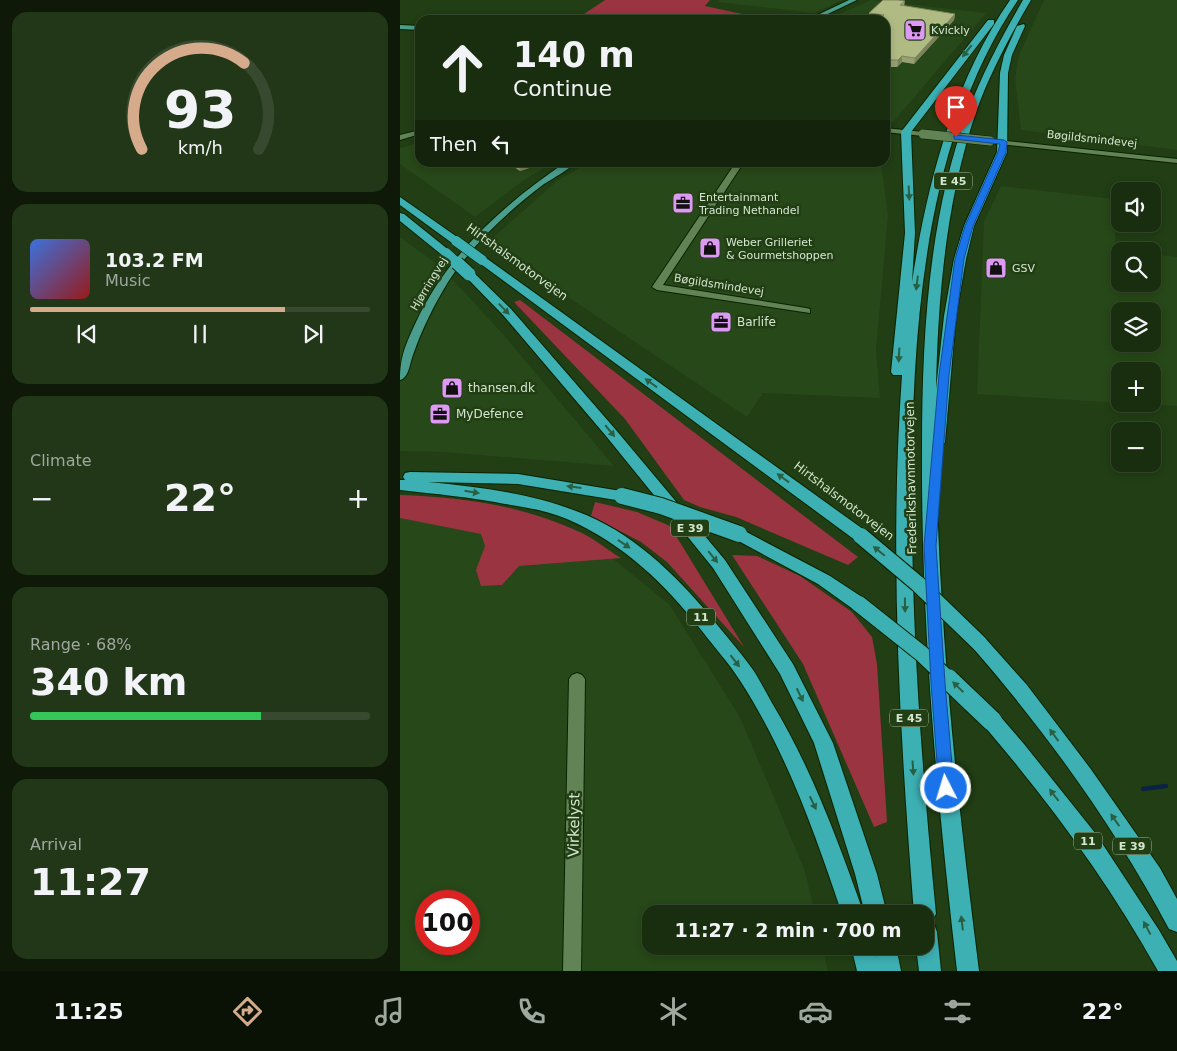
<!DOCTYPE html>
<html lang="en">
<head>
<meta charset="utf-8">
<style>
	body { margin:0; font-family:"DejaVu Sans",sans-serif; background:#223618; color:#f1f3f6; height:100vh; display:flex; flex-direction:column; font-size:19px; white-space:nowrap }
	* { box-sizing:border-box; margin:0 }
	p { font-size:16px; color:#9fa89e }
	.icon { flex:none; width:28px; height:28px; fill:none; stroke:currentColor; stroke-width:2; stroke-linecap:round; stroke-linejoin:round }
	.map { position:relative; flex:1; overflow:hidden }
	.drawer { display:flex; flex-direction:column; gap:12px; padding:12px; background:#0e1908; width:400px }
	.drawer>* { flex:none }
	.hud { position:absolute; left:15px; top:15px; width:475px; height:152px; border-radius:15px; box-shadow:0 2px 8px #0003,0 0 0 1px #374a2f; background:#192e0f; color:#f1f3f6; overflow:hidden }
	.fabs { position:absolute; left:711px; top:182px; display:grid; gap:10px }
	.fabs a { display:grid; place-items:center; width:50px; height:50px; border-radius:10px; background:#192e0f; box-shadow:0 2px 8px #0003,0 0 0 1px #374a2f; font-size:25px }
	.speed { position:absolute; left:15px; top:890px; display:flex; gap:10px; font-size:25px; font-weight:700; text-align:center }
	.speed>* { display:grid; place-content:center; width:65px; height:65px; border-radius:50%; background:#192e0f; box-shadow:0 2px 8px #0003,0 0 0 1px #374a2f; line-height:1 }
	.speed .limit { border:8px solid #d22; background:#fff; color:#111 }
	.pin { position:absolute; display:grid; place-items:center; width:42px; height:42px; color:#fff; margin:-51px -21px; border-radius:50% 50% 50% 0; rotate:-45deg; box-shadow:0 0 5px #0007 }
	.pin .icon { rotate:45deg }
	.me { position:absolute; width:55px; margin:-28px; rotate:355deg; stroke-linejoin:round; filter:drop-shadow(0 0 4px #0008) }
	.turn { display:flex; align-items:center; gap:18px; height:105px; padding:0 15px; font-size:22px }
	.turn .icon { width:65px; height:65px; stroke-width:2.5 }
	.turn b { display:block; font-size:35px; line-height:42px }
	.then { display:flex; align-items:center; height:48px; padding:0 15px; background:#0003; gap:10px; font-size:19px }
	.big { font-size:38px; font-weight:700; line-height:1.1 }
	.drawer .widget { flex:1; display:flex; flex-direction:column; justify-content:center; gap:8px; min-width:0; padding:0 18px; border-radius:15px; background:#223618 }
	.drawer .dial { align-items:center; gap:0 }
	.dial svg { height:130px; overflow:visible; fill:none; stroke:#374a2f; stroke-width:7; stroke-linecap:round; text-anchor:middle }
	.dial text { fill:#f1f3f6; stroke:none }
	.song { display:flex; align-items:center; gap:15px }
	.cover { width:60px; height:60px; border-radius:8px; background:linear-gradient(135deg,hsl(220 70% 55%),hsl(0 70% 35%)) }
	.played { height:5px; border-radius:2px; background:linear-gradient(90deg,#d6ab8b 75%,#374a2f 75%) }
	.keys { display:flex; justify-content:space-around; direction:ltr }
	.heat { display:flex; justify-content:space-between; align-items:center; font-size:28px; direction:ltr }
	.charge { height:8px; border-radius:4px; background:linear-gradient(90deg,#34c759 68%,#374a2f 0) }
	.trip { position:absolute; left:242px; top:905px; width:292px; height:50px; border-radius:15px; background:#192e0f; box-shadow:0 2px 8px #0003,0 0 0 1px #374a2f; font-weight:700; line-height:50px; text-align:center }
	.dock { display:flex; height:80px; justify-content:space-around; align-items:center; background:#0a1206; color:#9fa89e }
	.dock .icon { width:35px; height:35px }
	.dock .active { color:#d6ab8b }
	.dock b { font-size:22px; color:#f1f3f6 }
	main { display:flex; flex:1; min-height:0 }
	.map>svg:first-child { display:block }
	.built { fill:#274818; fill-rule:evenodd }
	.green { fill:#9a3440 }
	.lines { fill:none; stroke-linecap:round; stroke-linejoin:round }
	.stream { stroke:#0b2343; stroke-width:4.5 }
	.minor-casing { stroke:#072400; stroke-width:2 }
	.major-casing { stroke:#072400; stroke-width:2 }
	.highway-casing { stroke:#072400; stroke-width:2 }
	.minor { fill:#628356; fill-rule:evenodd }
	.major { fill:#4b9e8e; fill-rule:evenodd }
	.highway { fill:#3cb0b3; fill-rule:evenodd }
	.minor-bridge-casing { stroke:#072400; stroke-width:10; stroke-linecap:butt }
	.highway-bridge-far3-casing { stroke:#072400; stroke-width:11; stroke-linecap:butt }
	.highway-bridge-far2-casing { stroke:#072400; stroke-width:15; stroke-linecap:butt }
	.highway-bridge-far1-casing { stroke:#072400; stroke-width:18; stroke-linecap:butt }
	.highway-bridge-casing { stroke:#072400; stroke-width:22; stroke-linecap:butt }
	.minor-bridge { stroke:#628356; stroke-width:9 }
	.highway-bridge-far3 { stroke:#3cb0b3; stroke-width:10 }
	.highway-bridge-far2 { stroke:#3cb0b3; stroke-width:13 }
	.highway-bridge-far1 { stroke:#3cb0b3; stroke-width:16 }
	.highway-bridge { stroke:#3cb0b3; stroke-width:20 }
	.wall { fill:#97a172 }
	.shaded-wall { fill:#7b835c }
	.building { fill:#b0bb84; stroke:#7b835c }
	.oneway { fill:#296044 }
	.route { fill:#1a73e8; stroke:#114b97 }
	.labels { text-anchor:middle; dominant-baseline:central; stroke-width:5; stroke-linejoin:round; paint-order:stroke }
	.far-poi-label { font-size:11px; fill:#d4e6ce; stroke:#213e14; text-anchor:start }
	.far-street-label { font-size:11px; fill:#d4e6ce; stroke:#213e14 }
	.shield { fill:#213e14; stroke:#9eb496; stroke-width:1 }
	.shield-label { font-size:11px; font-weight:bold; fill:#d4e6ce }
	.street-label { font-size:12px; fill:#d4e6ce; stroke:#213e14 }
	.poi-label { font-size:12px; fill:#d4e6ce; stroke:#213e14; text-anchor:start }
	.near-street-label { font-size:15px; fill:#d4e6ce; stroke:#213e14 }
</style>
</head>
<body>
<main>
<section class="drawer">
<div class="widget dial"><svg viewBox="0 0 100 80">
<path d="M14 69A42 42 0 1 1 86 69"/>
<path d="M14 69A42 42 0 0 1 77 16" stroke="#d6ab8b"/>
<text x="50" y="56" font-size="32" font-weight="700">93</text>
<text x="50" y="72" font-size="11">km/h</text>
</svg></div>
<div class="widget">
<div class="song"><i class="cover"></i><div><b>103.2 FM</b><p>Music</p></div></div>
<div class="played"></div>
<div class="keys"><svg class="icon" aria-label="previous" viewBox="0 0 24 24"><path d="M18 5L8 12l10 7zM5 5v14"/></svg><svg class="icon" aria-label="pause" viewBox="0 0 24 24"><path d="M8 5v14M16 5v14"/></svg><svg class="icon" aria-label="next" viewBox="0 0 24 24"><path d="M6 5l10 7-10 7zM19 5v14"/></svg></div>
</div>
<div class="widget"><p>Climate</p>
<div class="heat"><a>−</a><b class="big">22°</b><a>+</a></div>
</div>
<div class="widget"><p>Range · 68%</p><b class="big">340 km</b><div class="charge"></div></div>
<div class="widget"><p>Arrival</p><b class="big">11:27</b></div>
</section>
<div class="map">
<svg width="777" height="971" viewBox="0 0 777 971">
	<rect width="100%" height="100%" fill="#213e14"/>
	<!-- built -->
	<g class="built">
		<polygon points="320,0 442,0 414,13 318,2"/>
		<polygon points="471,0 586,13 493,122 485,121 485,20 426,20"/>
		<polygon points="644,0 777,0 777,150 621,130 615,78 619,55"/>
		<polygon points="20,143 20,162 153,163 124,180 75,217 0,164 0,148"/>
		<polygon points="188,163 481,163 488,216 476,350 480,398 363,393 347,417 87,243 157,181"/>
		<path d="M 601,186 L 713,199 L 716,250 L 728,251 L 720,251 L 720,284 L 752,284 L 753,254 L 777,257 L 777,406 L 736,404 L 752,404 L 752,371 L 720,371 L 720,403 L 577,394 L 584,221 ZM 752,311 L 752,344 L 720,344 L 720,311 Z"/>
		<polygon points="0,237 40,266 102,333 214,466 43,452 0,451"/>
		<path d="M 0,504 L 207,554 L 269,604 L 340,717 L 405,871 L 415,914 L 251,914 L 251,946 L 422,946 L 428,971 L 0,971 ZM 26,901 L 69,901 L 69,944 L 26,944 Z"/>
	</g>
	<!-- green -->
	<g class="green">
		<polygon points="205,0 310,0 305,6 370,20 175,20"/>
		<polygon points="120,300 458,557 448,565 336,517 300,507 284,500 225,419 114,302"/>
		<path d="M 0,495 C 64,497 124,506 182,533 C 196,540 208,550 221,558 L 119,566 L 102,585 L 81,586 L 76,570 L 85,546 L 81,534 L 0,518 Z"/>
		<polygon points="195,502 237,512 270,526 344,647 267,562 241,542 191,516"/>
		<polygon points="332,555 357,556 400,576 452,612 472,637 477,664 487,822 474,827 403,664"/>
	</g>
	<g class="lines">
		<!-- stream -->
		<polyline class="stream" points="743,789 766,786"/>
		<!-- minor casing -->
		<g class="minor-casing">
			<g id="minor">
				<polygon points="485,128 523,132 527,134 523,136 485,132"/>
				<polygon points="20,130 20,134 0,140 0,135"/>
				<polygon points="587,139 777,159 777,163 590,143 587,143"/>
				<polygon points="336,162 344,162 263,285 406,308 410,309 410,313 257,290 252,287"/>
				<polygon points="177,673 182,675 185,679 181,971 163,971 169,679 172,675"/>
			</g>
		</g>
		<!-- major casing -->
		<g class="major-casing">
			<g id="major">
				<polygon points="449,0 457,0 415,20 407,20"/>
				<polygon points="0,25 20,26 20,30 0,29"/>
				<path d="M 166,162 L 176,162 C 167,171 155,177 144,184 C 108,211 73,244 48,282 C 34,305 22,329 13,355 C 10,362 9,378 0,380 C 0,356 6,344 16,322 C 48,254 104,204 166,162 Z"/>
			</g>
		</g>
		<!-- highway casing -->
		<g class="highway-casing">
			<g id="highway">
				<path d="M 610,0 L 618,0 C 522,141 511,341 512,507 C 512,643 523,779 536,914 L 530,923 L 534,924 L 537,932 L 541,971 L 519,971 L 516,946 L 526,946 L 526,914 L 514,914 C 500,735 489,555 502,375 L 493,375 L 491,372 L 505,233 L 501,132 L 588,20 L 594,20 L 594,24 L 511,132 L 515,233 L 512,282 C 527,184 553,83 610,0 Z"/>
				<path d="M 623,0 L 631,0 C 610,36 590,73 576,112 C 546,201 538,296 536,389 L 544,316 L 554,259 L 564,226 L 597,152 L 600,73 L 604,55 L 617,26 L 624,24 L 625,26 L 612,55 L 608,73 L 607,152 L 574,226 L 566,259 L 556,316 L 545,442 L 543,445 L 536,446 C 538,622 557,797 579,971 L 557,971 C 537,798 521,624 522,450 C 522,337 528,218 568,111 C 583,72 602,36 623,0 Z"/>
				<polygon points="0,197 60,239 62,241 60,243 52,243 0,205"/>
				<polygon points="0,213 4,214 50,251 52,253 50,255 42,255 0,221"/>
				<polygon points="82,257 86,258 467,532 469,536 467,540 461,542 455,540 78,262 76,260"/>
				<polygon points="69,271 73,272 111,309 216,430 325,560 393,664 433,743 477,874 487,914 465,914 455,874 414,743 380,674 313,568 206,436 103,315 65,276 63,274"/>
				<path d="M 10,472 L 118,474 L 227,492 L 230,496 L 227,500 L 222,501 L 118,484 L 28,482 C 78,487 130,493 176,511 C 231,531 274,573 311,617 C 324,634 339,650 351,667 C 359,678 365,691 372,703 C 412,769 438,841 464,914 L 442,914 C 415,833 386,751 339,679 C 328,662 314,647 302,631 C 264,583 224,544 167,519 C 147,511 126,507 105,504 C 70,497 35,494 0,490 L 0,480 L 5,480 L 3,477 L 5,473 Z"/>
				<polygon points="339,528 430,576 465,599 467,604 465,609 459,611 453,609 418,584 333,538 331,534 333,530"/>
				<path d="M 579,636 L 585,638 L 627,685 L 690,768 L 760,868 L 777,899 L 777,932 L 769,929 C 716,829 647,733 573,648 L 570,643 L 573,638 Z"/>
				<path d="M 592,713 L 599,715 L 624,744 L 696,834 L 759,930 L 777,961 L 777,971 L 758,971 C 709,883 650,803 585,727 L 583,721 L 585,715 Z"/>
				<polygon points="451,946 473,946 476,958 474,946 496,946 501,971 457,971"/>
			</g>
		</g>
		<!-- minor -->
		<use href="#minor" class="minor"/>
		<!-- major -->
		<use href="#major" class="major"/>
		<!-- highway -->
		<use href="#highway" class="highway"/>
		<!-- minor-bridge casing -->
		<g class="minor-bridge-casing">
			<polyline id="minor-bridge" points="523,134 590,141"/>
		</g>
		<!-- highway-bridge-far3 casing -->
		<g class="highway-bridge-far3-casing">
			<g id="highway-bridge-far3">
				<polyline points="56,241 82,260"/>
				<polyline points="46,253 58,264"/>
			</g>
		</g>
		<!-- highway-bridge-far2 casing -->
		<g class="highway-bridge-far2-casing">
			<polyline id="highway-bridge-far2" points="57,263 69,274"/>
		</g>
		<!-- highway-bridge-far1 casing -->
		<g class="highway-bridge-far1-casing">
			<g id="highway-bridge-far1">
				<polyline points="222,496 261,506 339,534"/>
				<polyline points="461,536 518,584 579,643"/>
				<polyline points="459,604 522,654 549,680"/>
			</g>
		</g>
		<!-- highway-bridge casing -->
		<g class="highway-bridge-casing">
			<polyline id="highway-bridge" points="548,679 592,721"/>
		</g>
		<!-- minor-bridge -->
		<use href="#minor-bridge" class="minor-bridge"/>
		<!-- highway-bridge-far3 -->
		<use href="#highway-bridge-far3" class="highway-bridge-far3"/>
		<!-- highway-bridge-far2 -->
		<use href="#highway-bridge-far2" class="highway-bridge-far2"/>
		<!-- highway-bridge-far1 -->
		<use href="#highway-bridge-far1" class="highway-bridge-far1"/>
		<!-- highway-bridge -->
		<use href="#highway-bridge" class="highway-bridge"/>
	</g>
	<!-- wall -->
	<g class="wall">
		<polygon points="505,1 504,6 555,14 554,20 514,64 502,62 497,67 487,67 485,69 485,20 469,19 469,13"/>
		<polygon points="106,162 135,162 135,166 120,171"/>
	</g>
	<!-- shaded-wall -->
	<g class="shaded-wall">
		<polygon points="555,14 554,20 514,64 515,58"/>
		<polygon points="502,56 502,62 497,67 498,60"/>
		<polygon points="487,60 487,67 485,69 485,62"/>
		<polygon points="130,162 135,162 135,166 120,171 119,166"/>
	</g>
	<!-- building -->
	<g class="building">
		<polygon points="483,0 498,0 505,1 500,5 555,14 515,58 502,56 498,60 487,60 485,62 485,20 479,20 484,15 469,13"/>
		<polygon points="113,162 130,162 119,166"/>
	</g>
	<!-- one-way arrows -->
	<defs><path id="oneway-solid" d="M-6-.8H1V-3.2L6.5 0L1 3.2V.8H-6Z" transform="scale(1.25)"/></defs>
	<g class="oneway">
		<use href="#oneway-solid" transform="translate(567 51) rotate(128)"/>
		<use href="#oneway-solid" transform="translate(509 193) rotate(87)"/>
		<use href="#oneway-solid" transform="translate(517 283) rotate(97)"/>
		<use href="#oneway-solid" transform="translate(104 309) rotate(46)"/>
		<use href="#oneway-solid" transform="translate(499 355) rotate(93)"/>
		<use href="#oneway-solid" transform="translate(251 383) rotate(-144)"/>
		<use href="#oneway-solid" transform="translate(210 431) rotate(50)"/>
		<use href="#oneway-solid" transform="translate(383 478) rotate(-144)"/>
		<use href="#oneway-solid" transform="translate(174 487) rotate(-173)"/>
		<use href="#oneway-solid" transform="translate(72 492) rotate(9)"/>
		<use href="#oneway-solid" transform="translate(224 544) rotate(34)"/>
		<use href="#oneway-solid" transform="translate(479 551) rotate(-141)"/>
		<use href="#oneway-solid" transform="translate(313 557) rotate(51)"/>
		<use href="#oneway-solid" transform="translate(505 605) rotate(89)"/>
		<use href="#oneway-solid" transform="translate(335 661) rotate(52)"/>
		<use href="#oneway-solid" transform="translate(558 687) rotate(-136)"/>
		<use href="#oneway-solid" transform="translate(400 695) rotate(64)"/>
		<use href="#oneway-solid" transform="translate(654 735) rotate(-126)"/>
		<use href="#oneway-solid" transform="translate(513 768) rotate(86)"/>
		<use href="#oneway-solid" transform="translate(654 795) rotate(-128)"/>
		<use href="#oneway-solid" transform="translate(413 803) rotate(65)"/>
		<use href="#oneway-solid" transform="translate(715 820) rotate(-125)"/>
		<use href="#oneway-solid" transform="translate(562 923) rotate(-97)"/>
		<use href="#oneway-solid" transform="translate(747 928) rotate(-118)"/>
	</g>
	<!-- route -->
	<polygon class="route" points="556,135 604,140 607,142 606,152 573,226 564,259 549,375 536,546 545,683 554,788 552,793 546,795 541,793 539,788 531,683 524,546 539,375 555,259 565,226 598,152 600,144 554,139 554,136"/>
	<!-- icons -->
	<defs>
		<g id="supermarket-square" transform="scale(1.125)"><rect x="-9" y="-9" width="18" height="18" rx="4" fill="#dd99f3" stroke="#213e14"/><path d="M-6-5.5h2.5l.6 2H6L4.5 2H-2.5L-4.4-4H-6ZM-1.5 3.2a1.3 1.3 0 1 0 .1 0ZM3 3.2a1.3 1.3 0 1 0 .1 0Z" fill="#111"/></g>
		<g id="office-square" transform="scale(1.125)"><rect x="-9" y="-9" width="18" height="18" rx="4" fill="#dd99f3" stroke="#213e14"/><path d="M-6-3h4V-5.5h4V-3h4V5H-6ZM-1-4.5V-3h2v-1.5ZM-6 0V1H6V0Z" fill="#111"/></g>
		<g id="shop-square" transform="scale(1.125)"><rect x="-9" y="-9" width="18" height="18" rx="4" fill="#dd99f3" stroke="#213e14"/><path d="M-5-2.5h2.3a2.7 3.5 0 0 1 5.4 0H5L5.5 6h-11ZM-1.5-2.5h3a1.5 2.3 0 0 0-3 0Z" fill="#111"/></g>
	</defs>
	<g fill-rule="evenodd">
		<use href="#supermarket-square" x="515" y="30"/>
		<use href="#office-square" x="283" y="203"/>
		<use href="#shop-square" x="310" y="248"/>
		<use href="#shop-square" x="596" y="268"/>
		<use href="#office-square" x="321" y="322"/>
		<use href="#shop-square" x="52" y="388"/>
		<use href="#office-square" x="40" y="414"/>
	</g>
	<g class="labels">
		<!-- far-poi labels -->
		<g class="far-poi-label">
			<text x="531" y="30">Kvickly</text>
			<text x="299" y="197">Entertainmant<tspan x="299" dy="13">Trading Nethandel</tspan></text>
			<text x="326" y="242">Weber Grilleriet<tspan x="326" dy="13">&amp; Gourmetshoppen</tspan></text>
			<text x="612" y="268">GSV</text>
		</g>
		<!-- far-street labels -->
		<g class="far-street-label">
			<text transform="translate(692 139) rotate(6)">Bøgildsmindevej</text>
			<text transform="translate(29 284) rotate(-59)">Hjørringvej</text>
			<text transform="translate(319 285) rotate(9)">Bøgildsmindevej</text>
		</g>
		<!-- shield labels -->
		<g class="shield">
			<rect x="534" y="172.5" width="38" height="17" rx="4"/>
			<rect x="271" y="519.5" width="38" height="17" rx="4"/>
			<rect x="287" y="608.5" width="28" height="17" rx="4"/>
			<rect x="490" y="709.5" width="38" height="17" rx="4"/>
			<rect x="674" y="832.5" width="28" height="17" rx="4"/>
			<rect x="713" y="837.5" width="38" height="17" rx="4"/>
		</g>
		<g class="shield-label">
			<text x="553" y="181">E 45</text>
			<text x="290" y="528">E 39</text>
			<text x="301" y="617">11</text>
			<text x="509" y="718">E 45</text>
			<text x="688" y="841">11</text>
			<text x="732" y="846">E 39</text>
		</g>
		<!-- street labels -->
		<g class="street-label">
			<text transform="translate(117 262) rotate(36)">Hirtshalsmotorvejen</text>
			<text transform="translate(511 478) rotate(-91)">Frederikshavnmotorvejen</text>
			<text transform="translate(444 501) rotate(37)">Hirtshalsmotorvejen</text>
		</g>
		<!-- poi labels -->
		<g class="poi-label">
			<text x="337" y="322">Barlife</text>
			<text x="68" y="388">thansen.dk</text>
			<text x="56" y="414">MyDefence</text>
		</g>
		<!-- near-street labels -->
		<g class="near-street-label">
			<text transform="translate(174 825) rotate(-89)">Virkelyst</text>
		</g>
	</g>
</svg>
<div class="fabs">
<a><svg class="icon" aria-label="sound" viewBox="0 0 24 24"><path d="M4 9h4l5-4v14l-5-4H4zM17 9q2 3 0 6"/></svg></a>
<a><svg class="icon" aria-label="search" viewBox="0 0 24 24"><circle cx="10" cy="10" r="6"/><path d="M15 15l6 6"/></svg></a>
<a><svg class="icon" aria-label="layers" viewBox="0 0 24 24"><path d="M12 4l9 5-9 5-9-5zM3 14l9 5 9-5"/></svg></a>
<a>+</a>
<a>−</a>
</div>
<div class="speed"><div class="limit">100</div></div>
<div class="pin" style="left:556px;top:137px;background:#d93025"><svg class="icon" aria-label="arrive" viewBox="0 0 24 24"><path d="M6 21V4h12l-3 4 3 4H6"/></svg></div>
<svg class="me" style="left:546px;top:788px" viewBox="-20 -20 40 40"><circle r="17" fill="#1a73e8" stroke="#fff" stroke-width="3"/><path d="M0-11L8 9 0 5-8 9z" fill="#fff"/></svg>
<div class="trip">11:27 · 2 min · 700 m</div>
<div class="hud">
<div class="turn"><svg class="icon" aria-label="ahead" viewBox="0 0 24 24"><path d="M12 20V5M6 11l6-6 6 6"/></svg><div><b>140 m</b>Continue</div></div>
<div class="then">Then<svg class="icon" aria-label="left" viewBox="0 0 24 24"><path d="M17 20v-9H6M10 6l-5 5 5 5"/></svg></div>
</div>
</div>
</main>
<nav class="dock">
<b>11:25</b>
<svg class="icon active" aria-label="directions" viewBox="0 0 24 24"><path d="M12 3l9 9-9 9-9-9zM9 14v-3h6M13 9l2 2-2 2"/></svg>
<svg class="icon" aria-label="music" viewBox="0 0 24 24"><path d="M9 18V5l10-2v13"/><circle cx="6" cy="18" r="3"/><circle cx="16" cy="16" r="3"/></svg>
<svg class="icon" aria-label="phone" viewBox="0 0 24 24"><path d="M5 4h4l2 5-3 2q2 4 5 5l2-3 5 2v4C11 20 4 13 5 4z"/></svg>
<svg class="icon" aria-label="climate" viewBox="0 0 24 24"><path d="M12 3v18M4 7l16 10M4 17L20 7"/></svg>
<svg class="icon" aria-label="car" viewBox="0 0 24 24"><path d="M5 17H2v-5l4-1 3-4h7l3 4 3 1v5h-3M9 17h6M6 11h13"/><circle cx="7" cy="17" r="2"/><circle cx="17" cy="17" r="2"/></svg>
<svg class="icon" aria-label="filters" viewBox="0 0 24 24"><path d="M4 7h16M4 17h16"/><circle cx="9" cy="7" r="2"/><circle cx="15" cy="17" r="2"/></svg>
<b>22°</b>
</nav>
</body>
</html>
